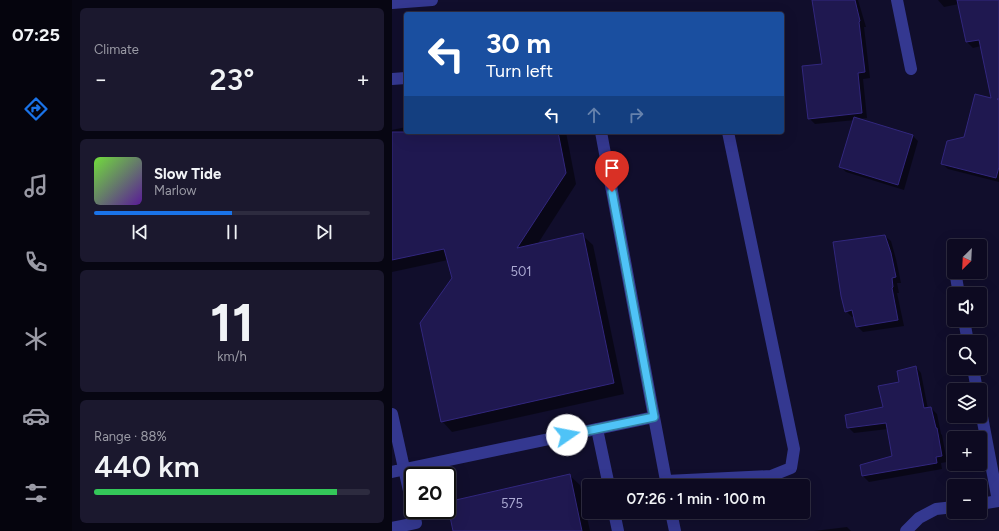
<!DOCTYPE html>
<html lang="en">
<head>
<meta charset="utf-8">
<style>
	body { margin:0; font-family:Figtree,sans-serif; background:#1b182e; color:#f1f3f6; height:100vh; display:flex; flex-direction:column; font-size:15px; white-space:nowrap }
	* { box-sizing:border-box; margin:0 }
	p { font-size:13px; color:#9a9aa5 }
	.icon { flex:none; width:22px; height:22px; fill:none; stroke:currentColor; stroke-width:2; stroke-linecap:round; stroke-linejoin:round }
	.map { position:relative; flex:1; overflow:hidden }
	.drawer { display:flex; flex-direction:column; gap:8px; padding:8px; background:#070612; width:320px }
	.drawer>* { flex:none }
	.hud { position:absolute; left:12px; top:12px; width:380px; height:122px; border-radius:4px; box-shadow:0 4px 16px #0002,0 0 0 1px #2d2b3f; background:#1a4fa0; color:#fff; overflow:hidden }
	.needle { width:26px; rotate:204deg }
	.tools { position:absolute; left:555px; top:239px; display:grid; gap:8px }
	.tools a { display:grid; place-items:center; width:40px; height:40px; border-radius:4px; background:#0d0a21; box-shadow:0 4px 16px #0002,0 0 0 1px #2d2b3f; font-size:20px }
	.speed { position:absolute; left:12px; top:467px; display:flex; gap:8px; font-size:20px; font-weight:700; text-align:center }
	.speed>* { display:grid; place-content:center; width:52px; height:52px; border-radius:50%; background:#0d0a21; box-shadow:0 4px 16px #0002,0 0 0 1px #2d2b3f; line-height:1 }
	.speed .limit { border:2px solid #111; border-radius:6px; background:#fff; color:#111 }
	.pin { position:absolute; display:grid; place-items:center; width:34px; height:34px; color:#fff; margin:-41px -17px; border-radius:50% 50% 50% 0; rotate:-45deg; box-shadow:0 0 4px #0007 }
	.pin .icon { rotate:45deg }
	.me { position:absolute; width:44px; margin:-22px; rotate:78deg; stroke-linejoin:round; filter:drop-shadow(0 0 3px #0008) }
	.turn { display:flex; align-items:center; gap:14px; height:84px; padding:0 16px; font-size:18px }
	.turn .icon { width:52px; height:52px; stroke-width:2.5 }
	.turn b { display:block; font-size:28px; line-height:34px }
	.lanes { display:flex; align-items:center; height:38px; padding:0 16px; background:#0003; justify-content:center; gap:20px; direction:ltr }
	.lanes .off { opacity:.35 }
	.big { font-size:30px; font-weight:600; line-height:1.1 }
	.drawer .tile { flex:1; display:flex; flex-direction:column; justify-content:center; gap:6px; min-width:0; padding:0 14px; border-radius:6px; background:#1b182e }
	.drawer .dial { align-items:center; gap:0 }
	.dial b { font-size:52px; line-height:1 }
	.song { display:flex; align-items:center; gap:12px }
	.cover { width:48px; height:48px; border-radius:6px; background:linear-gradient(135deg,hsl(100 70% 55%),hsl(270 70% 35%)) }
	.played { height:4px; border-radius:2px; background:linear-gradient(90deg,#1a73e8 50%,#2d2b3f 50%) }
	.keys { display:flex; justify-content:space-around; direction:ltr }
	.heat { display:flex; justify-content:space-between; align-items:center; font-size:22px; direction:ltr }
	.charge { height:6px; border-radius:3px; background:linear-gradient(90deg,#34c759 88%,#2d2b3f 0) }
	.trip { position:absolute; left:190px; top:479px; width:228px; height:40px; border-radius:4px; background:#0d0a21; box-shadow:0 4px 16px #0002,0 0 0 1px #2d2b3f; font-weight:600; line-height:40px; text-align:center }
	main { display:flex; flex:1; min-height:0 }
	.menu { display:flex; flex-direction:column; width:72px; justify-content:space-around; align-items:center; background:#05040d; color:#9a9aa5 }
	.menu .icon { width:28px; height:28px }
	.menu .on { color:#1a73e8 }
	.menu b { font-size:18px; color:#f1f3f6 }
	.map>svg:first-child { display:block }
	.shadow { fill:#0007 }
	.building { fill:#1f1850; stroke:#32277e }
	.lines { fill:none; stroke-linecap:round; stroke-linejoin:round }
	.minor { stroke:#343890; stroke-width:12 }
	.route-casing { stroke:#337fa1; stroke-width:10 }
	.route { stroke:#4fc3f7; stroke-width:7 }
	.labels { text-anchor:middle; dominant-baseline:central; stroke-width:4; stroke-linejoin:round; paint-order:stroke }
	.number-label { font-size:13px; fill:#acaad3 }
</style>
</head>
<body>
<main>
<nav class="menu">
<b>07:25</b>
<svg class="icon on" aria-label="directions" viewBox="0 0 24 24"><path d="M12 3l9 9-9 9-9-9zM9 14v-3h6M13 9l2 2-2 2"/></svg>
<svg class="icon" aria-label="music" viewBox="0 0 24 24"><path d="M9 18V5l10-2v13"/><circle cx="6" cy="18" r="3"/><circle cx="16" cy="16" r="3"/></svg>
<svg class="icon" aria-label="phone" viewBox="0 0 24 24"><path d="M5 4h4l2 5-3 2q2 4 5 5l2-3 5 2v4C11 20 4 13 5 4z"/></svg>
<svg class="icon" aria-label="climate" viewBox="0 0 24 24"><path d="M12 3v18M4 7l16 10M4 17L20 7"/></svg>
<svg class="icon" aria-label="car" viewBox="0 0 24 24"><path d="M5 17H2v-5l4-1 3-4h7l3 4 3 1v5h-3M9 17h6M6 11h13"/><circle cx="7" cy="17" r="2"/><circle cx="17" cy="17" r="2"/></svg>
<svg class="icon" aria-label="filters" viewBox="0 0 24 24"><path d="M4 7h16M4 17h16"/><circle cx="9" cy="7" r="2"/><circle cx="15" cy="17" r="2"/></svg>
</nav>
<section class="drawer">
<div class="tile"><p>Climate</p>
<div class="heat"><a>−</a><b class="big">23°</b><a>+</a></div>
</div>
<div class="tile">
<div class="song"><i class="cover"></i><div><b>Slow Tide</b><p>Marlow</p></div></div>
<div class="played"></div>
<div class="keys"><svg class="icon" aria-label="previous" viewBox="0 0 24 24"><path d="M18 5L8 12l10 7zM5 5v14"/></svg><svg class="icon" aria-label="pause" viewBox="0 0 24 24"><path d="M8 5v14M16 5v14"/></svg><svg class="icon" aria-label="next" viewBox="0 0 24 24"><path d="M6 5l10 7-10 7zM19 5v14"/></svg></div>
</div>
<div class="tile dial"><b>11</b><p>km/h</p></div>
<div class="tile"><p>Range · 88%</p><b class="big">440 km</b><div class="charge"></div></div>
</section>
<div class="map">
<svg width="607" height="531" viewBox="0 0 607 531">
	<rect width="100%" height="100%" fill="#110e2c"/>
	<!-- shadow -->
	<g class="shadow">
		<polygon points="421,0 466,0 474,27 472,27 478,78 471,79 475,118 466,119 521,136 526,141 512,190 454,172 448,166 463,120 423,124 417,118 431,65"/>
		<polygon points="546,0 599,0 607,88 589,46 581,48 575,42 567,4 552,7"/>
		<polygon points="607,101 607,182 556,169 550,164"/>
		<polygon points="14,127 14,132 174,132 184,184 145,245 190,235 201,245 232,394 60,432 50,421 62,278 56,260 0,272 0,130"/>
		<polygon points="493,236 499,241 504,259 509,283 505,283 507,293 505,293 512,326 471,332 465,326 462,316 460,317 454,311"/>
		<polygon points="524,367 529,373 536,409 539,408 545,414 549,434 550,435 555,462 549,463 550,469 477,482 471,476 469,466 501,456 496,429 462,433 456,427 492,408 508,383"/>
		<polygon points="177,475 188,485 198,531 62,531"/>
		<polygon points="455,527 459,531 422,531"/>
	</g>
	<!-- building -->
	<g class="building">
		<polygon points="420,0 463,0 468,21 467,22 473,72 466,73 470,113 416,119 410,66 430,64"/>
		<polygon points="565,0 607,0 607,99 605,99 607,100 607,167 604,178 549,164 555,141 572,137 583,94 599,98 587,40 574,42"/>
		<polygon points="462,117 521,135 506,185 447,167"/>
		<polygon points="0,132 166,132 174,173 125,248 191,233 222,383 49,422 28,323 60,278 52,249 0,260"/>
		<polygon points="493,235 499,253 504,277 500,278 501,287 500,288 506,320 464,327 460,310 453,312 449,296 441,242"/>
		<polygon points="524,366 532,408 539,407 544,428 545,428 550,456 544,457 545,463 470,476 468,465 500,456 494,423 455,428 453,415 491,407 486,386 507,382 505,371"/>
		<polygon points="178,474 190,531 61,531 55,502"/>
	</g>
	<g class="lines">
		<!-- minor -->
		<g class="minor">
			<polyline points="505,0 519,69"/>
			<polyline points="0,3 40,0"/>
			<polyline points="0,79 14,78"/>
			<polyline points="209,132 262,417"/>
			<polyline points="564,277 567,294"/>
			<polyline points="572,320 576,342"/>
			<polyline points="581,368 585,390"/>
			<polyline points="588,406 606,501"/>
			<polyline points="0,414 21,509"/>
			<polyline points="205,429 217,486"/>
			<polyline points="0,472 262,417 275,486"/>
			<polyline points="274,481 379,476 399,468 402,449 336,132"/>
			<polyline points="588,504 607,501"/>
			<polyline points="222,512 226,531"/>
			<polyline points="279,512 283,531"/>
			<polyline points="0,528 24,523 21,510"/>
			<polyline points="514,531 527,518 544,509 562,507"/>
		</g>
	</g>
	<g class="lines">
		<!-- route casing -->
		<g class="route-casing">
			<polyline id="route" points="175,435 262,417 220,192"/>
		</g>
		<!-- route -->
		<use href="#route" class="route"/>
	</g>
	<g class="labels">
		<!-- number labels -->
		<g class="number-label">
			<text x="129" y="271">501</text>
			<text x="120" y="503">575</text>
		</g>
	</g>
</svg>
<div class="tools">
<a><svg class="needle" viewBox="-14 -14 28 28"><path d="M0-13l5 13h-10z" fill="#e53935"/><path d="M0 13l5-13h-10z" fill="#9a9aa5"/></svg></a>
<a><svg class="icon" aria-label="sound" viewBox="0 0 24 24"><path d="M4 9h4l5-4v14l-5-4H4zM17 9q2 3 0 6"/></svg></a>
<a><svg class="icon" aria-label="search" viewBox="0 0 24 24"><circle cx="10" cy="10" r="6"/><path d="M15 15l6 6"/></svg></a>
<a><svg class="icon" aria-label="layers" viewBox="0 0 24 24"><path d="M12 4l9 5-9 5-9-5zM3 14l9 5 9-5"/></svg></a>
<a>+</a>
<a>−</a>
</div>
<div class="speed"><div class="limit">20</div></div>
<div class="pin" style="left:220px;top:192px;background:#d93025"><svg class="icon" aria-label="arrive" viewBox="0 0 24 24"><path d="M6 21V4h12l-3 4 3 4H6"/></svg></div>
<svg class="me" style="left:175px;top:435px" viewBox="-20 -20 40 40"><circle r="19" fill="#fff"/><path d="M0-13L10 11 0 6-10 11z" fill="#4fc3f7"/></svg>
<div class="trip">07:26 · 1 min · 100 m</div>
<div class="hud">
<div class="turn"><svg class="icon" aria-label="left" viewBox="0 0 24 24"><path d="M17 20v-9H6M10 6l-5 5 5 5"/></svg><div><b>30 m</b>Turn left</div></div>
<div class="lanes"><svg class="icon" aria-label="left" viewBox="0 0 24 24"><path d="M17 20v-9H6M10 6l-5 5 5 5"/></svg><svg class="icon off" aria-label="ahead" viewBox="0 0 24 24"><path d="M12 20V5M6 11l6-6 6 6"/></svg><svg class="icon off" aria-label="right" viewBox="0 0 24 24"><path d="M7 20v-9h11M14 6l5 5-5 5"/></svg></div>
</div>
</div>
</main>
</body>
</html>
